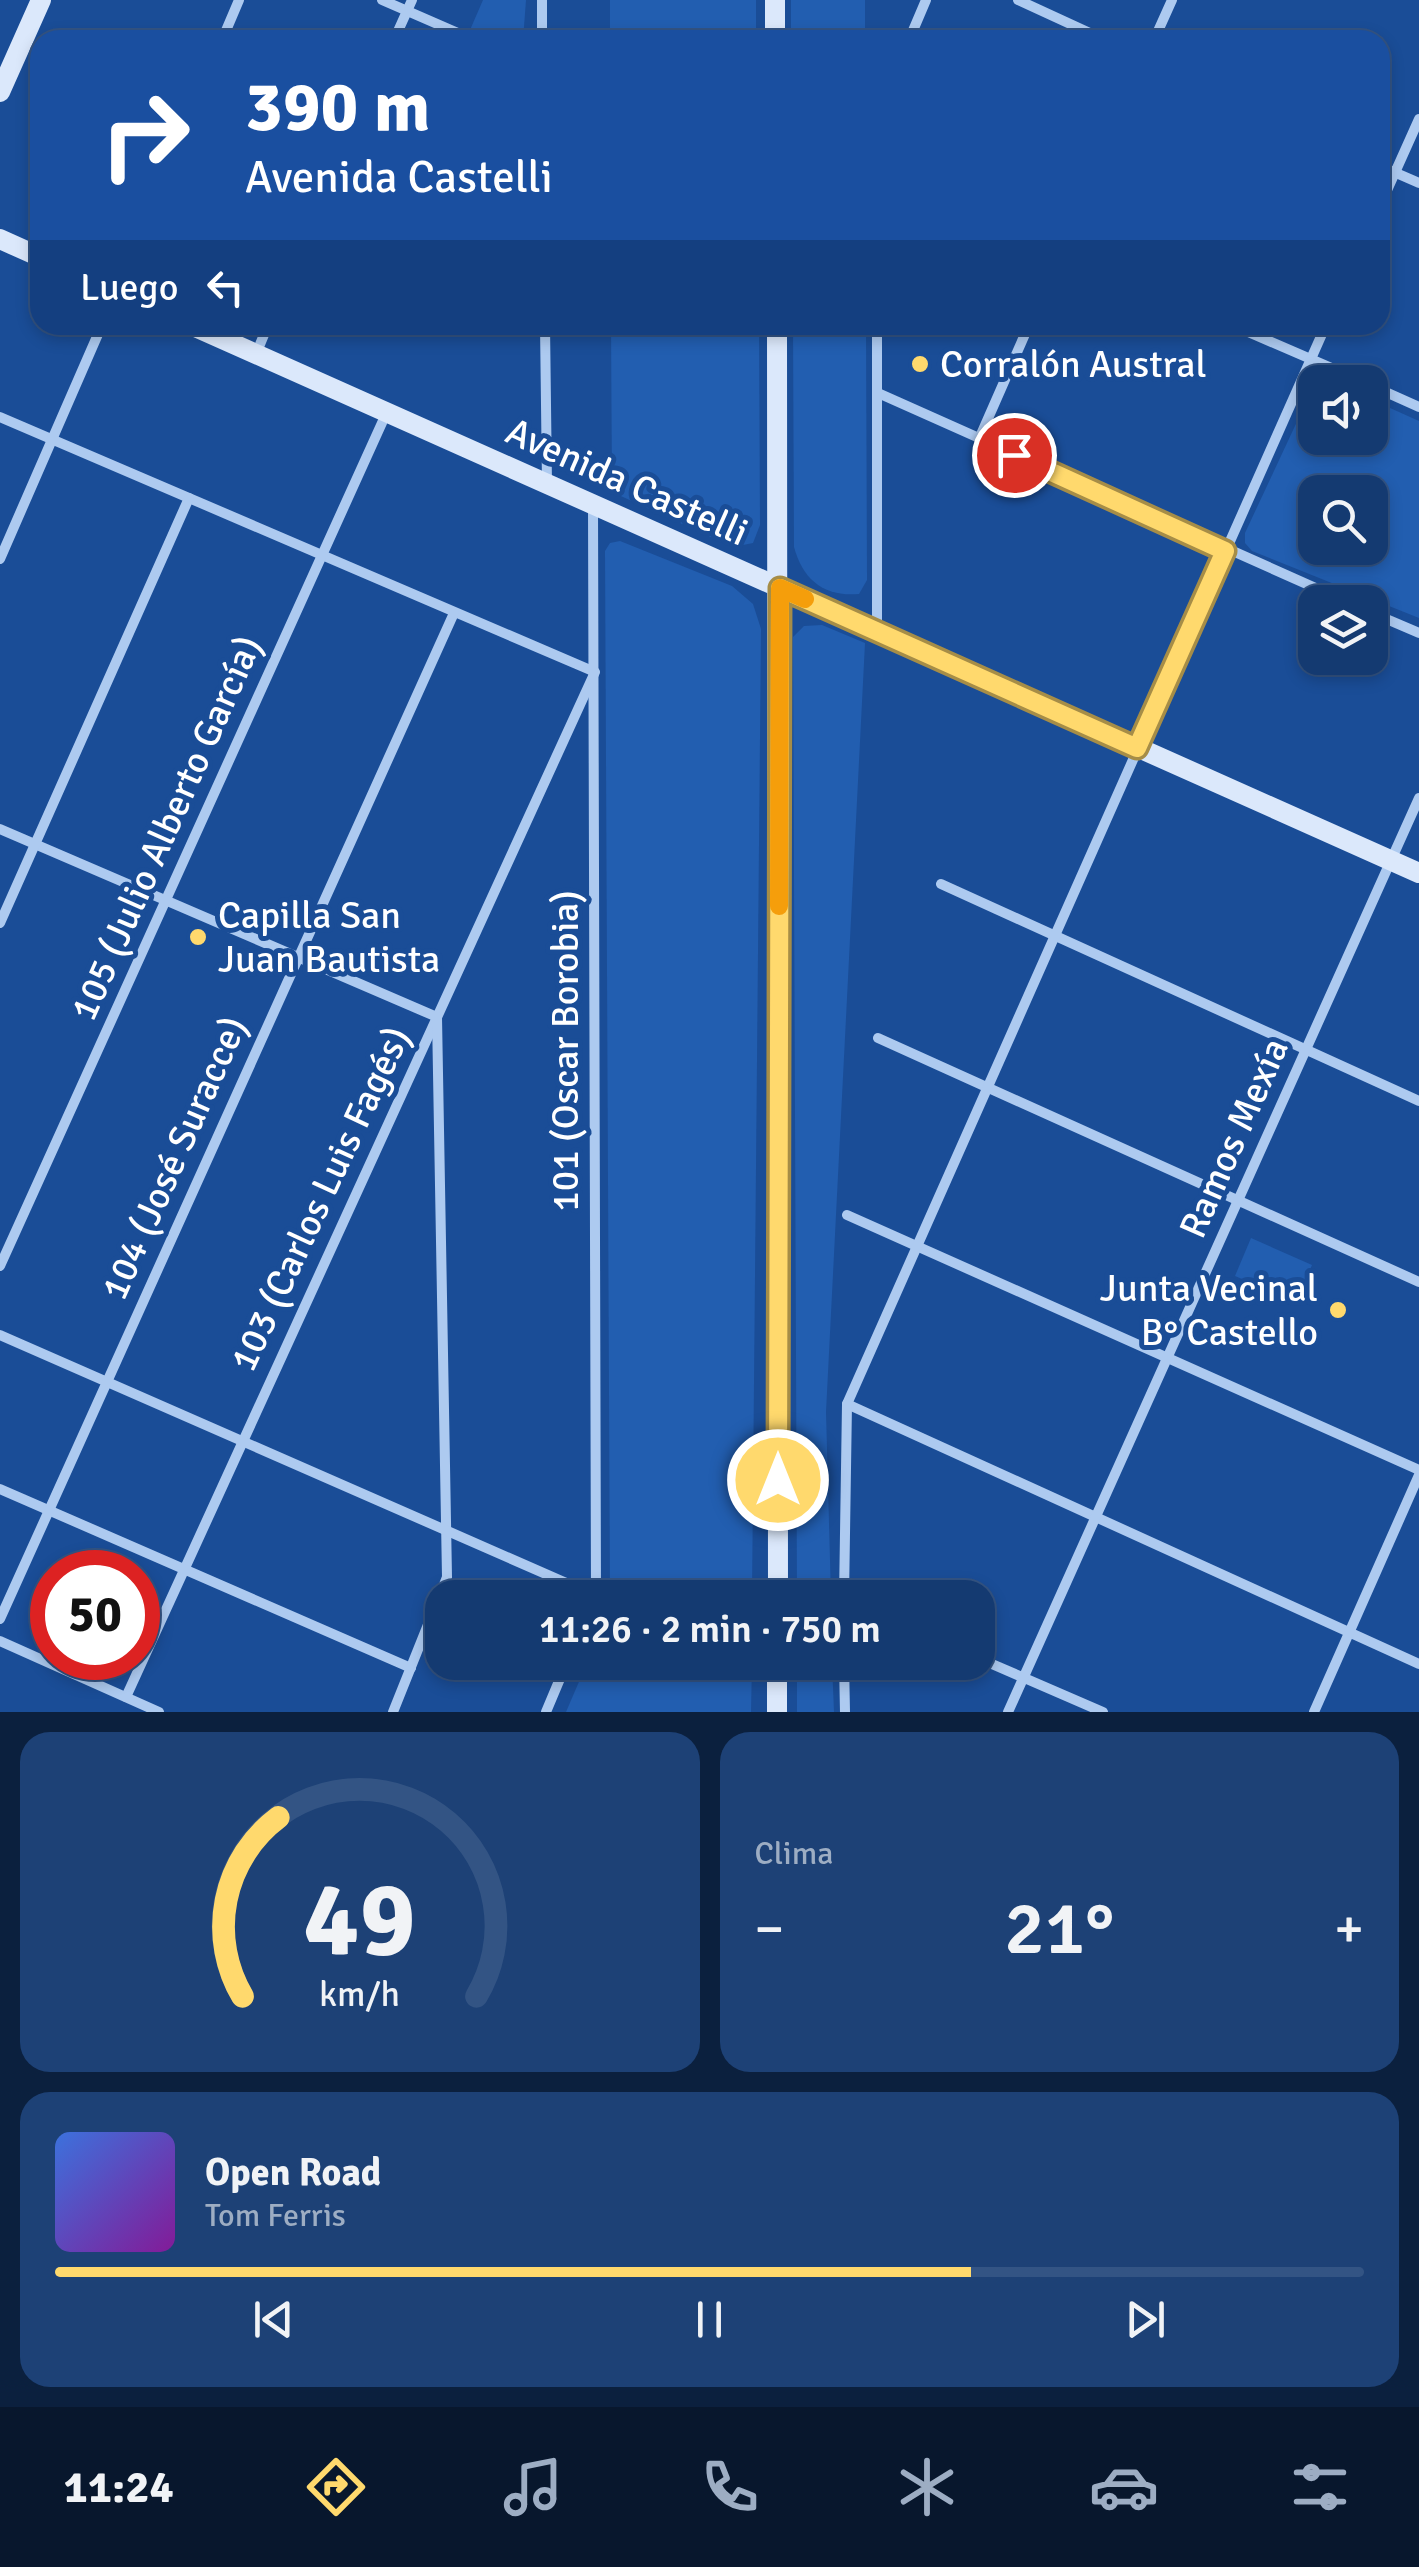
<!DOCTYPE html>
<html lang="es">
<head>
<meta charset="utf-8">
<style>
	body { margin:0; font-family:Signika,sans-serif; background:#1d4176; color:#f1f3f6; height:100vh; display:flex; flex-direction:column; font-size:38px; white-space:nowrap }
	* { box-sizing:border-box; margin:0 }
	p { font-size:32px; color:#9dadc3 }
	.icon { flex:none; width:55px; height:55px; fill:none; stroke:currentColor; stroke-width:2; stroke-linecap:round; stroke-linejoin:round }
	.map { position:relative; height:1712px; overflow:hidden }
	.side { display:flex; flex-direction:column; gap:20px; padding:20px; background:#0b203e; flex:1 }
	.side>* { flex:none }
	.guide { position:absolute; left:30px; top:30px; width:1360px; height:305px; border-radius:30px; box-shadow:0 5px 15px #0003,0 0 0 2px #335484; background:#1a4fa0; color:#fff; overflow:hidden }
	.fabs { position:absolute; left:1298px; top:365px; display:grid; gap:20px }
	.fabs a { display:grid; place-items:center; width:90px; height:90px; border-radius:20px; background:#143a71; box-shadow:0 5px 15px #0003,0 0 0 2px #335484; font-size:50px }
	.speed { position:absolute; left:30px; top:1550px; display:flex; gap:20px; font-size:50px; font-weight:700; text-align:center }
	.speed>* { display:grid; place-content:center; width:130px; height:130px; border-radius:50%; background:#143a71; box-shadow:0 5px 15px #0003,0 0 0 2px #335484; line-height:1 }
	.speed .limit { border:15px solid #d22; background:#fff; color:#111 }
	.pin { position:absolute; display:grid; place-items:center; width:85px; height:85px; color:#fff; margin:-42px; border:5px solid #fff; border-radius:50%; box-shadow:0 2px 10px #0007 }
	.me { position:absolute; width:110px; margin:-55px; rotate:0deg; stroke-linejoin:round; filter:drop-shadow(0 0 8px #0008) }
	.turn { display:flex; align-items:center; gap:35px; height:210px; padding:0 50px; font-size:45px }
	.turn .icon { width:130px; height:130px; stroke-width:2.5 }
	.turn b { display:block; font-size:70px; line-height:85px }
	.then { display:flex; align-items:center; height:95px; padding:0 50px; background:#0003; gap:20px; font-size:38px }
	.big { font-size:75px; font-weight:600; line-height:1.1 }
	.side .widget { flex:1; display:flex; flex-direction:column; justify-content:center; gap:15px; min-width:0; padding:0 35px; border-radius:30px; background:#1d4176 }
	.side .dial { align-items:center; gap:0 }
	.dial svg { height:260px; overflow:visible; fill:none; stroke:#335484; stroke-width:7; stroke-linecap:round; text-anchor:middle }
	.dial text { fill:#f1f3f6; stroke:none }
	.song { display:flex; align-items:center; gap:30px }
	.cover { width:120px; height:120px; border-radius:15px; background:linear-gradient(135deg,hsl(220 70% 55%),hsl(290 70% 35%)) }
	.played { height:10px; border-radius:5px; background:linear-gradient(90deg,#ffd96d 70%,#335484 70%) }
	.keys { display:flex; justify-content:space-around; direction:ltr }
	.heat { display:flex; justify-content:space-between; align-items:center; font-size:55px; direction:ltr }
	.side .tiles { flex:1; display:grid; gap:20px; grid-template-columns:1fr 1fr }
	.widget:last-child { grid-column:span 2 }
	.trip { position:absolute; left:425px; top:1580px; width:570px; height:100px; border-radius:30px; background:#143a71; box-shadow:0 5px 15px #0003,0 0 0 2px #335484; font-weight:600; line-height:100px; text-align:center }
	.tab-bar { display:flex; height:160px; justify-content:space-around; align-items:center; background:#08172d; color:#9dadc3 }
	.tab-bar .icon { width:70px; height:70px }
	.tab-bar .active { color:#ffd96d }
	.tab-bar b { font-size:45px; color:#f1f3f6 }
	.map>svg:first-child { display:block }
	.green { fill:#225eb0; fill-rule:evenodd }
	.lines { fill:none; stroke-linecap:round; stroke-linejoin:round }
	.street { stroke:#adcaf0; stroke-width:10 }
	.secondary { stroke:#dbe8fb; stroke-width:20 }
	.route-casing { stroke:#a68d47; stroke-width:25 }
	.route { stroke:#ffd96d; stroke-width:18 }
	.slow { stroke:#f59e0b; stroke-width:18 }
	.poi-dot { fill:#ffd96d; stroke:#1a4d97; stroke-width:4 }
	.labels { text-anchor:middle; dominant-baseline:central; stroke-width:10; stroke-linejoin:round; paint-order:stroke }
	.poi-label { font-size:38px; fill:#fff; stroke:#1a4d97; text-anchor:start }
	.street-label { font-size:38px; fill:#fff; stroke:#1a4d97 }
</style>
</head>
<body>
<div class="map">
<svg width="1419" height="1712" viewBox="0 0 1419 1712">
	<rect width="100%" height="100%" fill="#1a4d97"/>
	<!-- green -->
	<g class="green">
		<polygon points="483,0 526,0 523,40 493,40 470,30"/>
		<rect x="610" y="0" width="146" height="40"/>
		<rect x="791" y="0" width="74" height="40"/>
		<polygon points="611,325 759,325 760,525 753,543 733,547 612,492"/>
		<path d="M 793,325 L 866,325 L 867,580 L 859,594 C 824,597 803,580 794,547 Z"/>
		<path d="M 1315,383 L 1315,438 L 1370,438 L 1370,399 L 1419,421 L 1419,618 L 1252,551 L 1245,543 L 1245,533 ZM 1315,492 L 1370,492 L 1370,548 L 1315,548 Z"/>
		<polygon points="620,541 732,586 753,604 761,629 752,1597 610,1597 605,551 610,543"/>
		<polygon points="822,625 865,643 826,1412 831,1597 797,1598 793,637 804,626"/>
		<polygon points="1251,1238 1312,1265 1296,1302 1235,1276"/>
		<polygon points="587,1663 752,1663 751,1712 566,1712"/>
		<polygon points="797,1663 832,1663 834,1712 797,1712"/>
	</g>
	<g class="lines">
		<!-- street -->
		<g class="street">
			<polyline points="382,0 474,40"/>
			<polyline points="542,0 542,40"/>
			<polyline points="1018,0 1105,40"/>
			<polyline points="222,40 239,0"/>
			<polyline points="394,40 412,0"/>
			<polyline points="909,40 926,0"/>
			<polyline points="1154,40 1172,0"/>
			<polyline points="1380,166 1419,183"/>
			<polyline points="1380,206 1419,119"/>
			<polyline points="545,325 547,484"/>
			<polyline points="1232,325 1364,382"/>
			<polyline points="256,354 268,325"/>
			<polyline points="1370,385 1419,407"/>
			<polyline points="878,393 1347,602"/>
			<polyline points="0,417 595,672 126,1697"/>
			<polyline points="979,439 1029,325"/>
			<polyline points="593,505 596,1598"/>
			<polyline points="0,559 102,325"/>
			<polyline points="1370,612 1419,633"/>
			<polyline points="877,630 877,325"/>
			<polyline points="0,829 437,1017 447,1577 393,1712"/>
			<polyline points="941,884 1419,1101"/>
			<polyline points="0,923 189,498"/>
			<polyline points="878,1038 1419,1282"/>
			<polyline points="847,1215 1419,1470"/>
			<polyline points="0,1266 386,414"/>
			<polyline points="0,1335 596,1596"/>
			<polyline points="847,1404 1419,1664"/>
			<polyline points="0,1489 411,1668"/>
			<polyline points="844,1598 847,1404 1326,325"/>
			<polyline points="0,1619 454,613"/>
			<polyline points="0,1641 159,1712"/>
			<polyline points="978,1658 1103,1712"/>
			<polyline points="844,1662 845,1712"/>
			<polyline points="546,1712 567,1662"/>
			<polyline points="1008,1712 1419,798"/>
			<polyline points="1314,1712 1419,1475"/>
		</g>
		<!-- secondary -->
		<g class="secondary">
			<polyline points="775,0 775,40"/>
			<polyline points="0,92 41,0"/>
			<polyline points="0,239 40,257"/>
			<polyline points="191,325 1419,873"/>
			<polyline points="777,325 778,1598"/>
			<polyline points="777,1712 777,1662"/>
		</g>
	</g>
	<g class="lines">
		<!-- route casing -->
		<g class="route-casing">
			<polyline id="route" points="778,1480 780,588 1137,748 1225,551 1014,455"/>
		</g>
		<!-- route -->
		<use href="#route" class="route"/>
		<!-- slow -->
		<polyline class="slow" points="779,906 780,588 805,599"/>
	</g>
	<!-- markers -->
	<g class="poi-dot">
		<circle cx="920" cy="364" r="10"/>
		<circle cx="198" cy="937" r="10"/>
		<circle cx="1338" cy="1310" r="10"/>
	</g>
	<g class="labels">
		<!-- poi labels -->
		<g class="poi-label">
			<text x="940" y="364">Corralón Austral</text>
			<text x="218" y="915">Capilla San<tspan x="218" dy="44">Juan Bautista</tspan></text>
			<text x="1318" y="1288" text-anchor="end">Junta Vecinal<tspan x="1318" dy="44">B° Castello</tspan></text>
		</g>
		<!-- street labels -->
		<g class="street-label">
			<text transform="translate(627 482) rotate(24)">Avenida Castelli</text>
			<text transform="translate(166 828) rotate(-66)">105 (Julio Alberto García)</text>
			<text transform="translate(565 1051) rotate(-90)">101 (Oscar Borobia)</text>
			<text transform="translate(1234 1138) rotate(-66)">Ramos Mexía</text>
			<text transform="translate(174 1158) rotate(-66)">104 (José Suracce)</text>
			<text transform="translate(320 1199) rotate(-65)">103 (Carlos Luis Fagés)</text>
		</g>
	</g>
</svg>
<div class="fabs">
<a><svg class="icon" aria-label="sound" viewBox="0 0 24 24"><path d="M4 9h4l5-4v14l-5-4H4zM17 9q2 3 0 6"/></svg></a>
<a><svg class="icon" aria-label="search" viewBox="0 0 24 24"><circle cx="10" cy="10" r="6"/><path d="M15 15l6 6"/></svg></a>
<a><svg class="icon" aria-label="layers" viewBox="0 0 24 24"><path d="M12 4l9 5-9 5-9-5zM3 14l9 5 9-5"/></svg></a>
</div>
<div class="speed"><div class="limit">50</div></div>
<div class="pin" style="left:1014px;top:455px;background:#d93025"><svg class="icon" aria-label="arrive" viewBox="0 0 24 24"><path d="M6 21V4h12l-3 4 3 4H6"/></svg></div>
<svg class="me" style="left:778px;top:1480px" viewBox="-20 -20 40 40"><circle r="17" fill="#ffd96d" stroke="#fff" stroke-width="3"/><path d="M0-11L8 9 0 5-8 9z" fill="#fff"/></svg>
<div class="trip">11:26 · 2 min · 750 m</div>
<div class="guide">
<div class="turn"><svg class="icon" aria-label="right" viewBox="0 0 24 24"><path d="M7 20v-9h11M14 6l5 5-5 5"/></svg><div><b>390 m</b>Avenida Castelli</div></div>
<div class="then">Luego<svg class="icon" aria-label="left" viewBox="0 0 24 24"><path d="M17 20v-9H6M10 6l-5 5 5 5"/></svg></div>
</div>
</div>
<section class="side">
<div class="tiles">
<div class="widget dial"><svg viewBox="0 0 100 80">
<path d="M14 69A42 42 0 1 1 86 69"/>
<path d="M14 69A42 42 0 0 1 25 14" stroke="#ffd96d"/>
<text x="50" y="56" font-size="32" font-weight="700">49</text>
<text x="50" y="72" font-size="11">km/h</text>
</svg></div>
<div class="widget"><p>Clima</p>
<div class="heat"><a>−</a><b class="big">21°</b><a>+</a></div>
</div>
<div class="widget">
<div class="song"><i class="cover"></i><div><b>Open Road</b><p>Tom Ferris</p></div></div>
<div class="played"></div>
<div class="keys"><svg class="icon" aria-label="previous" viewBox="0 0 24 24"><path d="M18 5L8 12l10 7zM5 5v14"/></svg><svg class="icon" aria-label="pause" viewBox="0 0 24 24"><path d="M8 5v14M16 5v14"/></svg><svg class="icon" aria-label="next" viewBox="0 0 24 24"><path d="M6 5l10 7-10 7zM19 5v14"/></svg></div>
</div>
</div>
</section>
<nav class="tab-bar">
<b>11:24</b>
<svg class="icon active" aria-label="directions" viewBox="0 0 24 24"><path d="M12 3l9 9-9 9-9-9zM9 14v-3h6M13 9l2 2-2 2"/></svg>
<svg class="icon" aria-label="music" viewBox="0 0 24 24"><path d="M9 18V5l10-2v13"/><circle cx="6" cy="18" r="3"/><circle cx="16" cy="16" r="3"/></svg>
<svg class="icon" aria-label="phone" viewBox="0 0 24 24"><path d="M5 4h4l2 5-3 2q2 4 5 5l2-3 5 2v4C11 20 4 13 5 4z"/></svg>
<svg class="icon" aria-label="climate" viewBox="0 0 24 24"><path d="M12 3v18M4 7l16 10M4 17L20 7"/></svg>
<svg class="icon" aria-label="car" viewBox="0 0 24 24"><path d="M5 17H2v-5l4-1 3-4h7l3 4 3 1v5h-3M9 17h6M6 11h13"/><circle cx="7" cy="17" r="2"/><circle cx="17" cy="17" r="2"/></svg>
<svg class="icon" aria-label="filters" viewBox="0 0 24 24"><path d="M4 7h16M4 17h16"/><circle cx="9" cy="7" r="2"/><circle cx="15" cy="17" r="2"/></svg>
</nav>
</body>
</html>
